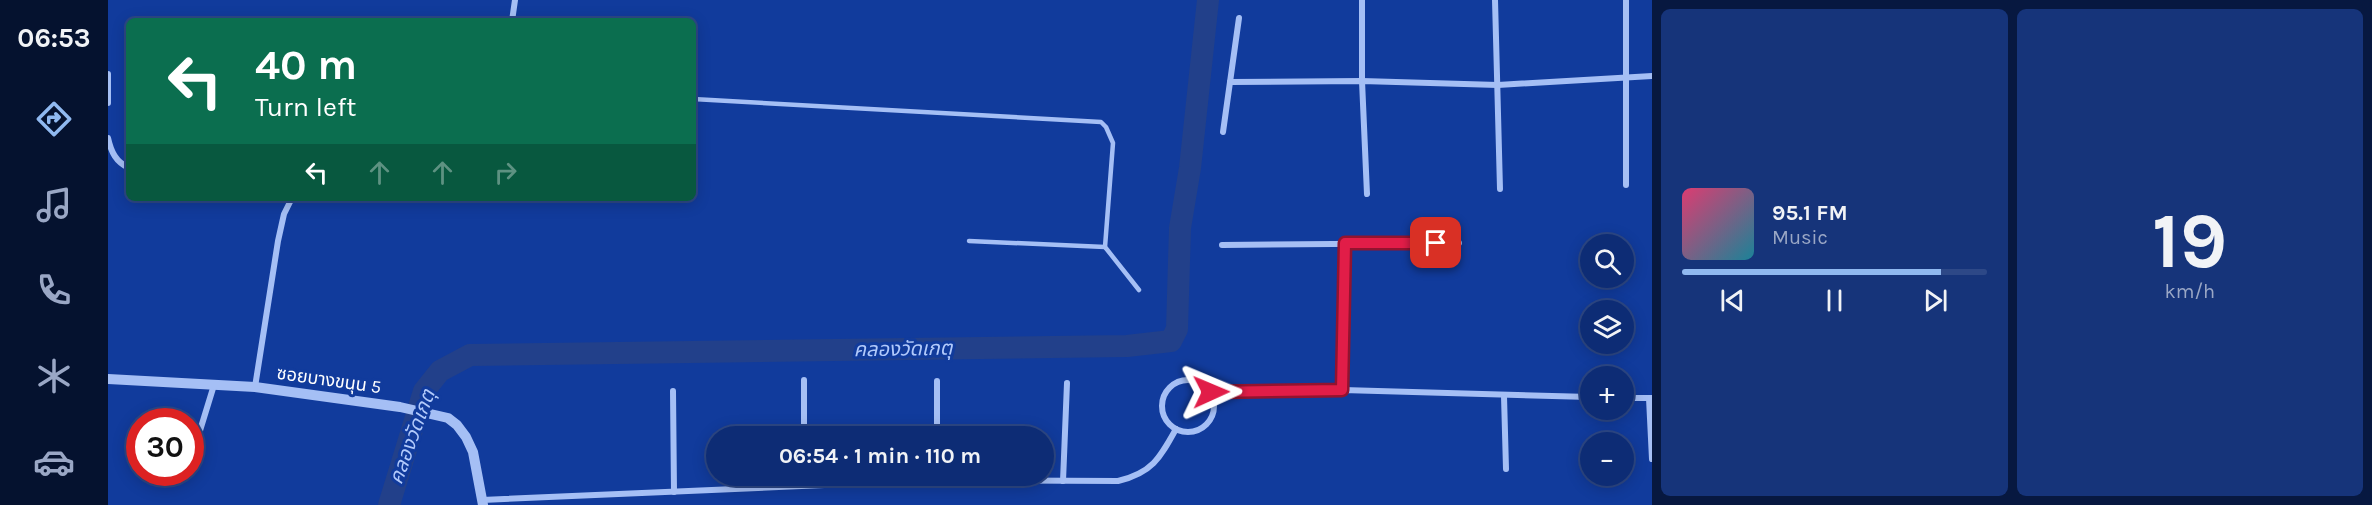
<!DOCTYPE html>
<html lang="en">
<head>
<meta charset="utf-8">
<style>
	body { margin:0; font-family:Karla,"Noto Sans Thai",sans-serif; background:#16347a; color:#f1f3f6; height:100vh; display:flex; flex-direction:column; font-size:22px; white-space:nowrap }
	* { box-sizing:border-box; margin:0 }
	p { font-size:20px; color:#9aa7c5 }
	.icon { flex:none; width:33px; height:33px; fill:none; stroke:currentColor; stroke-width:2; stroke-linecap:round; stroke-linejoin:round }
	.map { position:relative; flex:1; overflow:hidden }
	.details { display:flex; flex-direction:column; gap:9px; padding:9px; background:#071840; width:720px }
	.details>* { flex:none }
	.top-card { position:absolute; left:18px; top:18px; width:570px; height:183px; border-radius:9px; box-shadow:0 3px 15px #0003,0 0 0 2px #2d4887; background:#0b6e4f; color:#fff; overflow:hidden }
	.buttons { position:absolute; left:1472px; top:234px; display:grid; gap:12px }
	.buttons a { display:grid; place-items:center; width:54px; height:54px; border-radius:50%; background:#0d2c75; box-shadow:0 3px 15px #0003,0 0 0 2px #2d4887; font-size:30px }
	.speed { position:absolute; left:18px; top:408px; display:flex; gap:12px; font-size:30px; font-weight:700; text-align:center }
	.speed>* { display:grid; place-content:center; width:78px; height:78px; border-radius:50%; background:#0d2c75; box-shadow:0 3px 15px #0003,0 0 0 2px #2d4887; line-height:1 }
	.speed .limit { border:9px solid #d22; background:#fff; color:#111 }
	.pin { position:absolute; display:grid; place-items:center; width:51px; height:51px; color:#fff; margin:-26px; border-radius:12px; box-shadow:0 3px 9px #0006 }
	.me { position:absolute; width:66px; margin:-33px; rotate:89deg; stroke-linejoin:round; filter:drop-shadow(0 0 4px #0008) }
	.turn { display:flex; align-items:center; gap:21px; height:126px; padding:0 30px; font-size:27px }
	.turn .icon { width:78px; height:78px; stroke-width:2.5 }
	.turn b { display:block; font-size:42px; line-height:51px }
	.lanes { display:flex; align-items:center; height:57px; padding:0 30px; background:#0003; justify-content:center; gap:30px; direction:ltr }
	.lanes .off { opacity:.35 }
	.details .card { flex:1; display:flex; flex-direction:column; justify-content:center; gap:9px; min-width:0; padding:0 21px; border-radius:9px; background:#16347a }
	.details .dial { align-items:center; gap:0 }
	.dial b { font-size:78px; line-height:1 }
	.song { display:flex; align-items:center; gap:18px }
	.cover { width:72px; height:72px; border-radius:9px; background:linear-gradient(135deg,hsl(340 70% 55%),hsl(190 70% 35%)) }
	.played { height:6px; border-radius:3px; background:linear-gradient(90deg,#90b9f0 85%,#2d4887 85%) }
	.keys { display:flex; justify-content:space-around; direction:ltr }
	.details .tiles { flex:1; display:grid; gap:9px; grid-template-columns:repeat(2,1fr) }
	.trip { position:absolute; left:598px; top:426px; width:348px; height:60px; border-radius:30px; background:#0d2c75; box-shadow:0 3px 15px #0003,0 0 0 2px #2d4887; font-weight:700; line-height:60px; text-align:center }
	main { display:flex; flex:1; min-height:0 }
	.tabs { display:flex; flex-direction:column; width:108px; justify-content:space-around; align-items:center; background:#05122f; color:#9aa7c5 }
	.tabs .icon { width:42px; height:42px }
	.tabs .on { color:#90b9f0 }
	.tabs b { font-size:27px; color:#f1f3f6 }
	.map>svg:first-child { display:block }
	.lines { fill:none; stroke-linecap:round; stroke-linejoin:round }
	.canal { stroke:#22408a; stroke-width:22 }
	.service { stroke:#a5bff5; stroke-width:4.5 }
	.minor { stroke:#a5bff5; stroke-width:6 }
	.tertiary { stroke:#a5bff5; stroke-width:10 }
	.route-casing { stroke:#92132f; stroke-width:15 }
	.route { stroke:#e11d48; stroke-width:10 }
	.labels { text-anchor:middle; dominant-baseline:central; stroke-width:6; stroke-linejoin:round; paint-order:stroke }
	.street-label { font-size:18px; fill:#fff; stroke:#113b9c }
	.water-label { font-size:20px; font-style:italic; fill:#b2cafb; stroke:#113b9c }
</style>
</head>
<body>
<main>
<nav class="tabs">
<b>06:53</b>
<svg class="icon on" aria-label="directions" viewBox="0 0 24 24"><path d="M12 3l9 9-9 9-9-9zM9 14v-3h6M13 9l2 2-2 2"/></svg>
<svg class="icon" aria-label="music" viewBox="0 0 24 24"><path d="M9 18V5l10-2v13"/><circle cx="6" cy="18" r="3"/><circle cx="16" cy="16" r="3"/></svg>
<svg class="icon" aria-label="phone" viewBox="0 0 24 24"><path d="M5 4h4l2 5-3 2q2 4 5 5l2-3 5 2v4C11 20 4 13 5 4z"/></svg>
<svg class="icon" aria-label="climate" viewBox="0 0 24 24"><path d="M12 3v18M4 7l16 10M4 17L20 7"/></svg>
<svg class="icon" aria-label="car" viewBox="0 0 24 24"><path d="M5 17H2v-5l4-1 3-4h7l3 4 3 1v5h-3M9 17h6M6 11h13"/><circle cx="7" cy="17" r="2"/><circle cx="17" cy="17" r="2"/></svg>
</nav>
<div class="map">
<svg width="1544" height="505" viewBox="0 0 1544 505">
	<rect width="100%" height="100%" fill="#113b9c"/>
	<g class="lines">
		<!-- canal -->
		<polyline class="canal" points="281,505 316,391 332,371 362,355 1019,346 1063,341 1069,329 1072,228 1082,168 1100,0"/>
		<!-- service -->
		<g class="service">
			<polyline points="585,99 993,122 998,127 1005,143 997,247 1031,290"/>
			<polyline points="861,241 997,247"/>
		</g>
		<!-- minor -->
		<g class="minor">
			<polyline points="1254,0 1254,81 1259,194"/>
			<polyline points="1387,0 1392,189"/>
			<polyline points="404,21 407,0"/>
			<polyline points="0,74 0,103"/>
			<polyline points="1122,82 1254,81 1390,85 1544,76"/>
			<polyline points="1115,132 1131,18"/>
			<path d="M 0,138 C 3,152 8,162 21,168"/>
			<polyline points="1518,185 1518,0"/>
			<polyline points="1114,245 1351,243"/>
			<circle cx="1080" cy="406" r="26"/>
			<polyline points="696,380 696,436"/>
			<polyline points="829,381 829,436"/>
			<polyline points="147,387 170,241 176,214 184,198"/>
			<polyline points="1235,390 1237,243"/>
			<polyline points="565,391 566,492"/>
			<polyline points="1103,392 1235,390 1482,397"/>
			<polyline points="1396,396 1398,469"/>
			<polyline points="1515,398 1544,398"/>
			<polyline points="1541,398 1544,459"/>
			<polyline points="82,463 106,385"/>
			<polyline points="696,476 696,485"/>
			<polyline points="955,481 959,383"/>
			<path d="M 374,500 L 830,480 L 1010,481 C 1044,473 1052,458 1068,429"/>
		</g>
		<!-- tertiary -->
		<polyline class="tertiary" points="0,379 147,387 292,407 340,418 349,425 358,437 365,452 375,505"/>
	</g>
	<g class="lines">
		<!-- route casing -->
		<g class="route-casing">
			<polyline id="route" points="1103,392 1234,390 1237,243 1328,243"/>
		</g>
		<!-- route -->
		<use href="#route" class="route"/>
	</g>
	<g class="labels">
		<!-- street labels -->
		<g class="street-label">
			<text transform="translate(221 380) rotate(8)">ซอยบางขนุน 5</text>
		</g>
		<!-- water labels -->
		<g class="water-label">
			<text transform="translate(795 349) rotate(-1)">คลองวัดเกตุ</text>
			<text transform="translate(304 437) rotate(-70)">คลองวัดเกตุ</text>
		</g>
	</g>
</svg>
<div class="buttons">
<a><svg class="icon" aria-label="search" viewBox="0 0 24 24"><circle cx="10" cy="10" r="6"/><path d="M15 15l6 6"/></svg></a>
<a><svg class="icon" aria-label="layers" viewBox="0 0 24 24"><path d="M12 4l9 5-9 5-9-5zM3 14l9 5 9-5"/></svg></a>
<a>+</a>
<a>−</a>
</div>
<div class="speed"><div class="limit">30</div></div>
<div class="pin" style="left:1328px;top:243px;background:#d93025"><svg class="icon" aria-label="arrive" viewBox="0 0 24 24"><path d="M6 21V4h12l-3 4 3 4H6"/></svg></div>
<svg class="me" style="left:1103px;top:392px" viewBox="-20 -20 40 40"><path d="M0-17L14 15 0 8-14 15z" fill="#e11d48" stroke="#fff" stroke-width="4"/></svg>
<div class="trip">06:54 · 1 min · 110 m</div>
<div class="top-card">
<div class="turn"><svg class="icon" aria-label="left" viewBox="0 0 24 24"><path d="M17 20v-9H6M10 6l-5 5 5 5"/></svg><div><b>40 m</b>Turn left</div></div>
<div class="lanes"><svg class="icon" aria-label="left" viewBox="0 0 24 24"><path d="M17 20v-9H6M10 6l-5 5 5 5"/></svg><svg class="icon off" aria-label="ahead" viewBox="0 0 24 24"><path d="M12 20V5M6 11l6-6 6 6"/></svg><svg class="icon off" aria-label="ahead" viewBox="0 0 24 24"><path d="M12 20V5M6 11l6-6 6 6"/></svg><svg class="icon off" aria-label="right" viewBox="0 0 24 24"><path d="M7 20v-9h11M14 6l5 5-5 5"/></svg></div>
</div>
</div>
<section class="details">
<div class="tiles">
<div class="card">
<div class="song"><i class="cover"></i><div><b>95.1 FM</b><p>Music</p></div></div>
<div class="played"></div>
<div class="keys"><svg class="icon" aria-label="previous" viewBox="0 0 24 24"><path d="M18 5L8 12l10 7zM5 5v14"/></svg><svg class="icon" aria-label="pause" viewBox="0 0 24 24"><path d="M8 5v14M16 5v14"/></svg><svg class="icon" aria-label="next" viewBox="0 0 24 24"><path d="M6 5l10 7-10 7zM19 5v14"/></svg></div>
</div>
<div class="card dial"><b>19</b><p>km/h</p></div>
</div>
</section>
</main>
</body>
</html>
